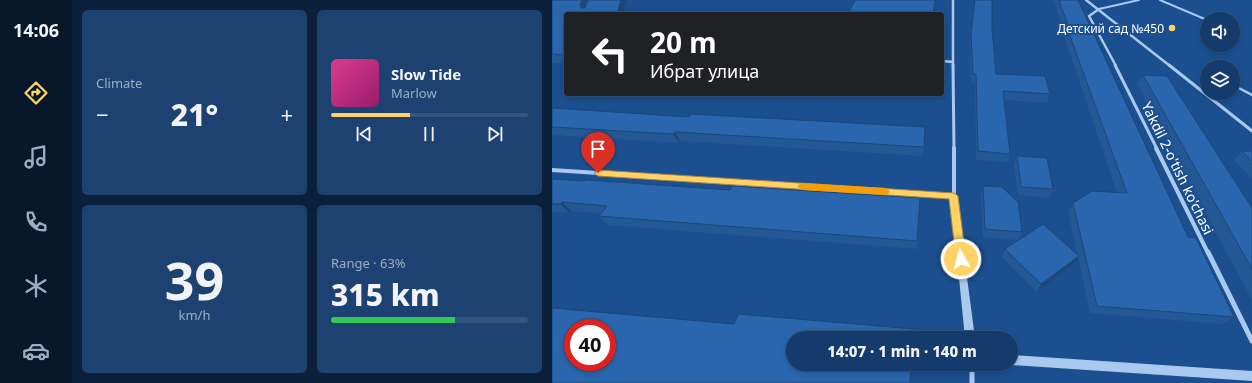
<!DOCTYPE html>
<html lang="en">
<head>
<meta charset="utf-8">
<style>
	body { margin:0; font-family:"Noto Sans",sans-serif; background:#1d4271; color:#f1f3f6; height:100vh; display:flex; flex-direction:column; font-size:15px; white-space:nowrap }
	* { box-sizing:border-box; margin:0 }
	p { font-size:13px; color:#9dadc1 }
	.icon { flex:none; width:22px; height:22px; fill:none; stroke:currentColor; stroke-width:2; stroke-linecap:round; stroke-linejoin:round }
	.map { position:relative; flex:1; overflow:hidden }
	.panel { display:flex; flex-direction:column; gap:10px; padding:10px; background:#0b203b; width:480px }
	.panel>* { flex:none }
	.guide { position:absolute; left:12px; top:12px; width:380px; height:84px; border-radius:4px; box-shadow:0 2px 6px #0003,0 0 0 1px #33557e; background:#202124; color:#fff; overflow:hidden }
	.buttons { position:absolute; left:648px; top:12px; display:grid; gap:8px }
	.buttons a { display:grid; place-items:center; width:40px; height:40px; border-radius:50%; background:#143b6b; box-shadow:0 2px 6px #0003,0 0 0 1px #33557e; font-size:20px }
	.speed { position:absolute; left:12px; top:319px; display:flex; gap:8px; font-size:20px; font-weight:700; text-align:center }
	.speed>* { display:grid; place-content:center; width:52px; height:52px; border-radius:50%; background:#143b6b; box-shadow:0 2px 6px #0003,0 0 0 1px #33557e; line-height:1 }
	.speed .limit { border:6px solid #d22; background:#fff; color:#111 }
	.pin { position:absolute; display:grid; place-items:center; width:34px; height:34px; color:#fff; margin:-41px -17px; border-radius:50% 50% 50% 0; rotate:-45deg; box-shadow:0 0 4px #0007 }
	.pin .icon { rotate:45deg }
	.me { position:absolute; width:44px; margin:-22px; rotate:353deg; stroke-linejoin:round; filter:drop-shadow(0 0 3px #0008) }
	.turn { display:flex; align-items:center; gap:14px; height:84px; padding:0 20px; font-size:18px }
	.turn .icon { width:52px; height:52px; stroke-width:2.5 }
	.turn b { display:block; font-size:28px; line-height:34px }
	.big { font-size:30px; font-weight:800; line-height:1.1 }
	.panel .widget { flex:1; display:flex; flex-direction:column; justify-content:center; gap:6px; min-width:0; padding:0 14px; border-radius:6px; background:#1d4271 }
	.panel .dial { align-items:center; gap:0 }
	.dial b { font-size:52px; line-height:1 }
	.song { display:flex; align-items:center; gap:12px }
	.cover { width:48px; height:48px; border-radius:6px; background:linear-gradient(135deg,hsl(330 70% 55%),hsl(320 70% 35%)) }
	.played { height:4px; border-radius:2px; background:linear-gradient(90deg,#ffd166 40%,#33557e 40%) }
	.keys { display:flex; justify-content:space-around; direction:ltr }
	.heat { display:flex; justify-content:space-between; align-items:center; font-size:22px; direction:ltr }
	.charge { height:6px; border-radius:3px; background:linear-gradient(90deg,#34c759 63%,#33557e 0) }
	.panel .tiles { flex:1; display:grid; gap:10px; grid-template-columns:repeat(2,1fr) }
	.trip { position:absolute; left:234px; top:331px; width:232px; height:40px; border-radius:20px; background:#143b6b; box-shadow:0 2px 6px #0003,0 0 0 1px #33557e; font-weight:800; line-height:40px; text-align:center }
	main { display:flex; flex:1; min-height:0 }
	.dock { display:flex; flex-direction:column; width:72px; justify-content:space-around; align-items:center; background:#08182b; color:#9dadc1 }
	.dock .icon { width:28px; height:28px }
	.dock .current { color:#ffd166 }
	.dock b { font-size:18px; color:#f1f3f6 }
	.map>svg:first-child { display:block }
	.lines { fill:none; stroke-linecap:round; stroke-linejoin:round }
	.service-far1 { stroke:#a9c9ee; stroke-width:2 }
	.service { stroke:#a9c9ee; stroke-width:2.5 }
	.minor-far3 { stroke:#a9c9ee; stroke-width:2.5 }
	.minor-far2 { stroke:#a9c9ee; stroke-width:3 }
	.minor-far1 { stroke:#a9c9ee; stroke-width:4 }
	.minor { stroke:#a9c9ee; stroke-width:5 }
	.tertiary { fill:#a9c9ee; fill-rule:evenodd }
	.wall { fill:#245895 }
	.shaded-wall { fill:#1d4779 }
	.building { fill:#2a66ad; stroke:#1d4779; fill-rule:evenodd }
	.route { fill:#ffd166; stroke:#a68842 }
	.slow { fill:#f59e0b }
	.poi-dot { fill:#ffd166; stroke:#1b4f8f; stroke-width:1.5 }
	.labels { text-anchor:middle; dominant-baseline:central; stroke-width:4; stroke-linejoin:round; paint-order:stroke }
	.far-poi-label { font-size:12px; fill:#fff; stroke:#1b4f8f; text-anchor:end }
	.street-label { font-size:14px; fill:#fff; stroke:#1b4f8f }
</style>
</head>
<body>
<main>
<nav class="dock">
<b>14:06</b>
<svg class="icon current" aria-label="directions" viewBox="0 0 24 24"><path d="M12 3l9 9-9 9-9-9zM9 14v-3h6M13 9l2 2-2 2"/></svg>
<svg class="icon" aria-label="music" viewBox="0 0 24 24"><path d="M9 18V5l10-2v13"/><circle cx="6" cy="18" r="3"/><circle cx="16" cy="16" r="3"/></svg>
<svg class="icon" aria-label="phone" viewBox="0 0 24 24"><path d="M5 4h4l2 5-3 2q2 4 5 5l2-3 5 2v4C11 20 4 13 5 4z"/></svg>
<svg class="icon" aria-label="climate" viewBox="0 0 24 24"><path d="M12 3v18M4 7l16 10M4 17L20 7"/></svg>
<svg class="icon" aria-label="car" viewBox="0 0 24 24"><path d="M5 17H2v-5l4-1 3-4h7l3 4 3 1v5h-3M9 17h6M6 11h13"/><circle cx="7" cy="17" r="2"/><circle cx="17" cy="17" r="2"/></svg>
</nav>
<section class="panel">
<div class="tiles">
<div class="widget"><p>Climate</p>
<div class="heat"><a>−</a><b class="big">21°</b><a>+</a></div>
</div>
<div class="widget">
<div class="song"><i class="cover"></i><div><b>Slow Tide</b><p>Marlow</p></div></div>
<div class="played"></div>
<div class="keys"><svg class="icon" aria-label="previous" viewBox="0 0 24 24"><path d="M18 5L8 12l10 7zM5 5v14"/></svg><svg class="icon" aria-label="pause" viewBox="0 0 24 24"><path d="M8 5v14M16 5v14"/></svg><svg class="icon" aria-label="next" viewBox="0 0 24 24"><path d="M6 5l10 7-10 7zM19 5v14"/></svg></div>
</div>
<div class="widget dial"><b>39</b><p>km/h</p></div>
<div class="widget"><p>Range · 63%</p><b class="big">315 km</b><div class="charge"></div></div>
</div>
</section>
<div class="map">
<svg width="700" height="383" viewBox="0 0 700 383">
	<rect width="100%" height="100%" fill="#1b4f8f"/>
	<g class="lines">
		<!-- service-far1 -->
		<g class="service-far1">
			<polyline points="608,0 655,20"/>
			<polyline points="547,9 587,0"/>
		</g>
		<!-- service -->
		<polyline class="service" points="681,85 700,95"/>
		<!-- minor-far3 -->
		<g class="minor-far3">
			<polyline points="401,0 401,66"/>
			<polyline points="534,0 618,66"/>
			<polyline points="547,9 537,16 564,66"/>
			<polyline points="390,61 401,62"/>
		</g>
		<!-- minor-far2 -->
		<g class="minor-far2">
			<polyline points="401,65 402,149"/>
			<polyline points="563,65 605,149"/>
			<polyline points="617,65 700,131"/>
		</g>
		<!-- minor-far1 -->
		<g class="minor-far1">
			<polyline points="402,148 402,196"/>
			<polyline points="604,148 656,253"/>
		</g>
		<!-- minor -->
		<g class="minor">
			<polyline points="656,252 700,341"/>
			<polyline points="420,364 420,383"/>
		</g>
		<!-- tertiary -->
		<g class="tertiary">
			<polygon points="0,168 404,194 423,338 413,338 399,198 0,172"/>
			<polygon points="459,355 700,371 700,381 459,365 457,364 459,364"/>
		</g>
	</g>
	<!-- wall -->
	<g class="wall">
		<polygon points="75,0 71,14 14,14 14,63 0,63 0,2"/>
		<polygon points="422,0 440,29 444,74 498,94 495,103 452,100 458,154 456,162 424,160 423,83 419,83 418,42"/>
		<polygon points="502,0 526,0 636,237 682,317 670,324 538,313 526,257 522,264 485,292 450,257 453,249 466,240 431,237 429,195 431,186 470,232 467,239 525,254 516,212 521,203 565,193 511,33 512,30"/>
		<polygon points="591,75 700,208 700,300 585,84"/>
		<polygon points="0,108 137,117 373,127 371,156 128,141 127,143 0,135"/>
		<polygon points="690,151 700,151 700,179 682,160"/>
		<polygon points="465,156 501,189 497,198 466,195 462,165"/>
		<polygon points="0,179 178,190 368,198 365,249 55,225 47,216 49,213 19,211 17,213 0,212"/>
	</g>
	<!-- shaded-wall -->
	<g class="shaded-wall">
		<polygon points="30,0 38,0 32,13 29,8 28,5"/>
		<polygon points="69,0 75,0 71,14 65,14"/>
		<polygon points="123,132 128,141 127,143 121,134"/>
		<polygon points="10,202 19,211 17,213 8,204"/>
		<polygon points="527,256 522,264 485,292 489,284"/>
	</g>
	<!-- building -->
	<g class="building">
		<polygon points="1,0 30,0 28,5 29,8 33,8 36,0 69,0 65,14 14,14 14,55 0,54 0,2"/>
		<polygon points="303,0 383,0 381,14 296,14"/>
		<polygon points="423,0 440,0 440,29 444,74 493,76 498,94 451,91 458,154 426,151 424,74 421,74 419,34"/>
		<polygon points="507,0 526,0 636,237 644,238 682,317 545,306 521,203 540,191 575,193 514,25 516,25"/>
		<polygon points="591,75 615,76 700,208 700,269"/>
		<polygon points="0,108 137,117 139,114 373,127 372,147 123,132 121,134 0,127"/>
		<polygon points="690,151 700,151 700,161"/>
		<polygon points="465,156 495,158 501,189 469,187"/>
		<polygon points="0,179 33,181 34,180 178,190 180,186 368,198 365,241 47,216 55,206 10,202 8,204 0,204"/>
		<polygon points="431,186 450,187 466,202 470,232 433,229"/>
		<polygon points="491,224 527,256 489,284 453,249"/>
		<path d="M 0,308 L 182,324 L 186,314 L 362,329 L 361,338 L 241,338 L 241,364 L 359,364 L 358,383 L 0,383 ZM 21,328 L 55,328 L 55,362 L 21,362 Z"/>
	</g>
	<!-- route -->
	<polygon class="route" points="46,170 402,193 406,196 414,259 413,262 409,264 405,262 404,259 397,199 46,176 42,173"/>
	<!-- slow -->
	<polygon class="slow" points="250,183 334,188 338,192 334,195 250,190 245,186"/>
	<!-- markers -->
	<circle class="poi-dot" cx="620" cy="28" r="4"/>
	<g class="labels">
		<!-- far-poi labels -->
		<g class="far-poi-label">
			<text x="612" y="28">Детский сад №450</text>
		</g>
		<!-- street labels -->
		<g class="street-label">
			<text transform="translate(626 168) rotate(64)">Yakdil 2-o'tish ko'chasi</text>
		</g>
	</g>
</svg>
<div class="buttons">
<a><svg class="icon" aria-label="sound" viewBox="0 0 24 24"><path d="M4 9h4l5-4v14l-5-4H4zM17 9q2 3 0 6"/></svg></a>
<a><svg class="icon" aria-label="layers" viewBox="0 0 24 24"><path d="M12 4l9 5-9 5-9-5zM3 14l9 5 9-5"/></svg></a>
</div>
<div class="speed"><div class="limit">40</div></div>
<div class="pin" style="left:46px;top:173px;background:#d93025"><svg class="icon" aria-label="arrive" viewBox="0 0 24 24"><path d="M6 21V4h12l-3 4 3 4H6"/></svg></div>
<svg class="me" style="left:409px;top:259px" viewBox="-20 -20 40 40"><circle r="17" fill="#ffd166" stroke="#fff" stroke-width="3"/><path d="M0-11L8 9 0 5-8 9z" fill="#fff"/></svg>
<div class="trip">14:07 · 1 min · 140 m</div>
<div class="guide">
<div class="turn"><svg class="icon" aria-label="left" viewBox="0 0 24 24"><path d="M17 20v-9H6M10 6l-5 5 5 5"/></svg><div><b>20 m</b>Ибрат улица</div></div>
</div>
</div>
</main>
</body>
</html>
